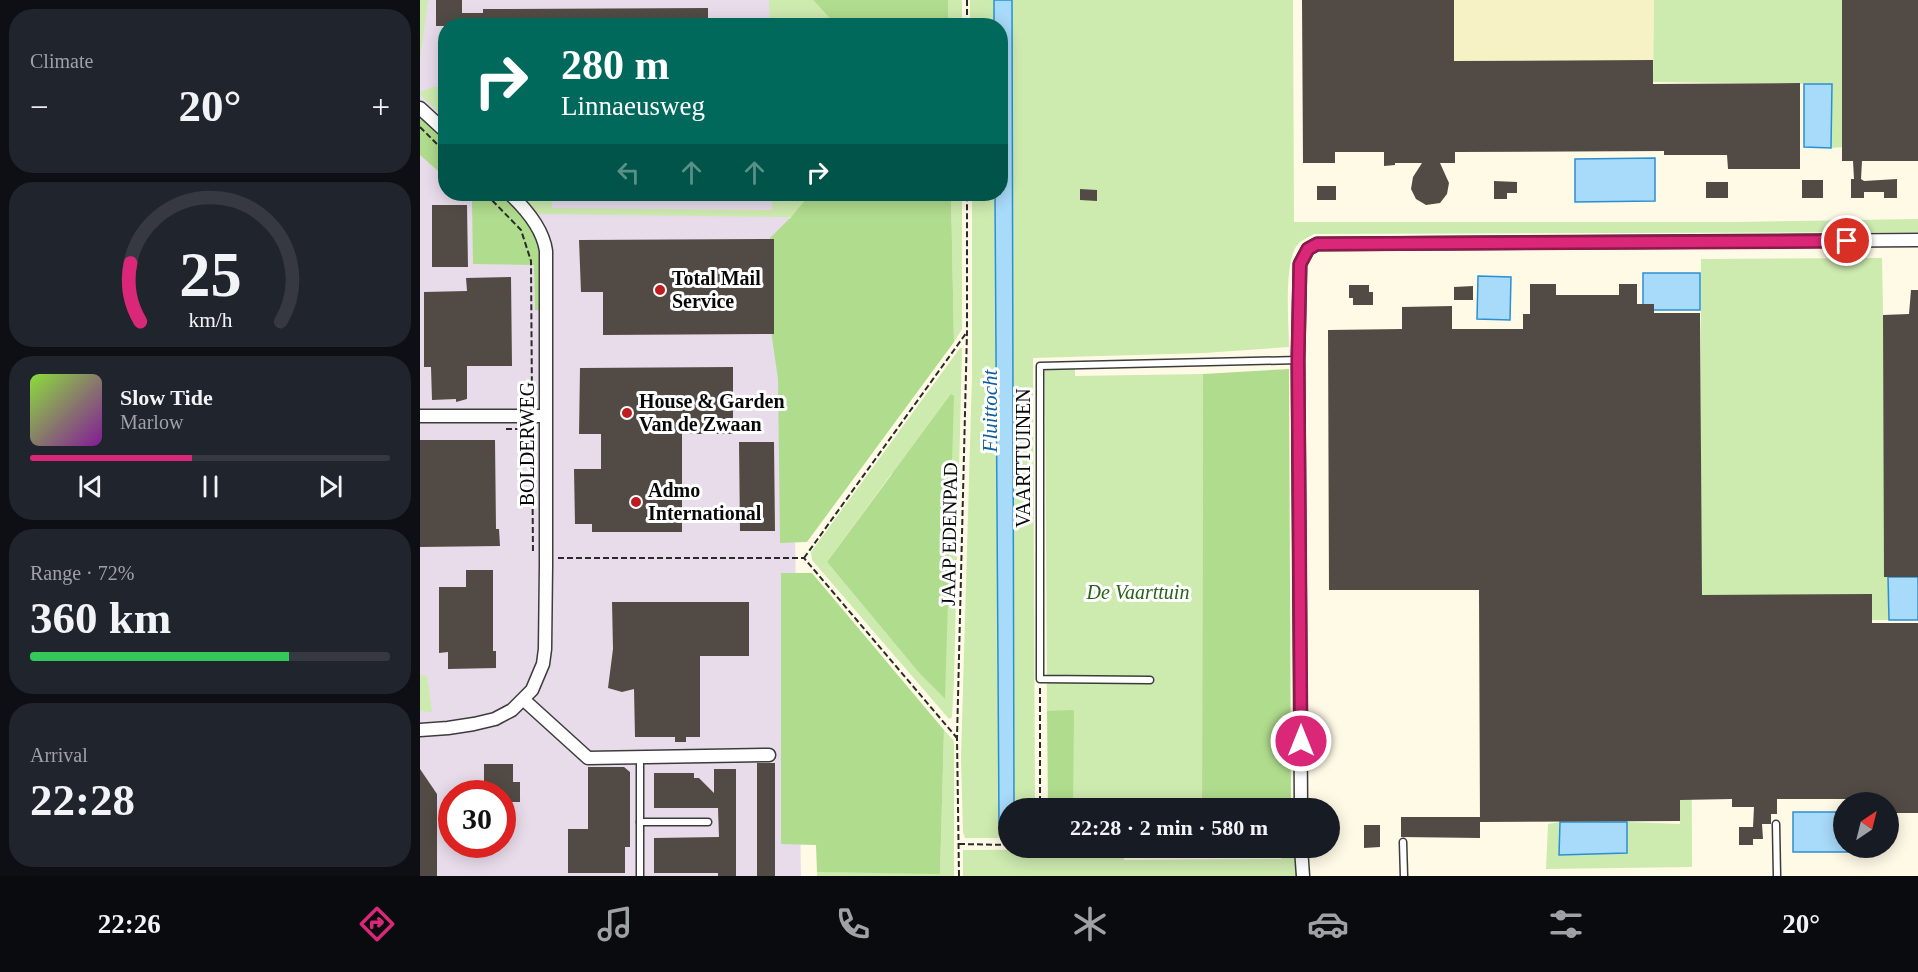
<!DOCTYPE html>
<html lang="en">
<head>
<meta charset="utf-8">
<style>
	body { margin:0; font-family:Georgia,serif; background:#20242c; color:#f1f3f6; height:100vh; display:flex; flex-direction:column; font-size:22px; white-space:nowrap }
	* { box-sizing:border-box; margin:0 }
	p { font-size:20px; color:#9ea1a6 }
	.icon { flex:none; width:33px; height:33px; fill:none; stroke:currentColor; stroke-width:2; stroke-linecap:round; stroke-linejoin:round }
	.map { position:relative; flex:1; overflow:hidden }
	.panel { display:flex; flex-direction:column; gap:9px; padding:9px; background:#0d0f14; width:420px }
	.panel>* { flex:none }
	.banner { position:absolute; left:18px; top:18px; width:570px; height:183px; border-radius:24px; box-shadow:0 3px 15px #0003; background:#00695c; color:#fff; overflow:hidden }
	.needle { width:39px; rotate:35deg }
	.tools { position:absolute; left:1413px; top:792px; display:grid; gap:12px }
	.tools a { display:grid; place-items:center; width:66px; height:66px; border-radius:50%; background:#171b24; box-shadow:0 3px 15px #0003; font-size:30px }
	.speed { position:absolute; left:18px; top:780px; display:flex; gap:12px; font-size:30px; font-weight:700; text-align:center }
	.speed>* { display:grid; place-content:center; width:78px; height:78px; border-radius:50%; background:#171b24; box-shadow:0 3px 15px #0003; line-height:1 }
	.speed .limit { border:9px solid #d22; background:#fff; color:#111 }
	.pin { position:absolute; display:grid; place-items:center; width:51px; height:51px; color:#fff; margin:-26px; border:3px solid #fff; border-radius:50%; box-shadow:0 2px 6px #0007 }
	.me { position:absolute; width:66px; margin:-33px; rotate:0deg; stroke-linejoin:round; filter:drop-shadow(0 0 4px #0008) }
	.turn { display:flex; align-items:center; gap:21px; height:126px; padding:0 24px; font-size:27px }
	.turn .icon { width:78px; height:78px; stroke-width:2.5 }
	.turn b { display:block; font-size:42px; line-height:51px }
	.lanes { display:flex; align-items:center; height:57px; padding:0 24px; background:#0003; justify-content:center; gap:30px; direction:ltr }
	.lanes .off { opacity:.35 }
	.big { font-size:45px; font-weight:700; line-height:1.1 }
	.panel .card { flex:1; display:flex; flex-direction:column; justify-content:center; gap:9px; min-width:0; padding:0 21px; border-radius:24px; background:#20242c }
	.panel .dial { align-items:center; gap:0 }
	.dial svg { height:156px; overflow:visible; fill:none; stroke:#363941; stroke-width:7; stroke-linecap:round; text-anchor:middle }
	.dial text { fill:#f1f3f6; stroke:none }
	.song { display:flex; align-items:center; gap:18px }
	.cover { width:72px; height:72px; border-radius:9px; background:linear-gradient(135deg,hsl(90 70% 55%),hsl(290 70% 35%)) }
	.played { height:6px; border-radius:3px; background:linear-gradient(90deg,#db2777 45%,#363941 45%) }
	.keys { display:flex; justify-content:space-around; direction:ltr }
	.heat { display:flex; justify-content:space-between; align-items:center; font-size:33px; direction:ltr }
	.charge { height:9px; border-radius:4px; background:linear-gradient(90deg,#34c759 72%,#363941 0) }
	.trip { position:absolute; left:578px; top:798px; width:342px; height:60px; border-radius:30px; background:#171b24; box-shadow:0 3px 15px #0003; font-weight:700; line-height:60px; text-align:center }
	.tab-bar { display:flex; height:96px; justify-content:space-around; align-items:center; background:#090b0e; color:#9ea1a6 }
	.tab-bar .icon { width:42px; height:42px }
	.tab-bar .current { color:#db2777 }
	.tab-bar b { font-size:27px; color:#f1f3f6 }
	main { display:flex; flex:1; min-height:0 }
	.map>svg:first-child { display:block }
	.industrial { fill:#e8dcea; fill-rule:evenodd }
	.farmland { fill:#f6f2c5 }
	.green { fill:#cdeaaf; fill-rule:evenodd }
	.forest { fill:#b0dc8d }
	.water { fill:#a8daf9; stroke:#2b8fd4; stroke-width:1.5 }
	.building { fill:#524b45 }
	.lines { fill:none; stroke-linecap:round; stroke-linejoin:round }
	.lane-casing { stroke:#3c3c3c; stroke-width:9 }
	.street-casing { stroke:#3c3c3c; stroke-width:15 }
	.path { stroke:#2b2b2b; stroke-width:2; stroke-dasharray:6 3; stroke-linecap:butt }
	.lane { stroke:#fff; stroke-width:6 }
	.street { stroke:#fff; stroke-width:12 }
	.route-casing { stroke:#8e194d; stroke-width:15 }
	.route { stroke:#db2777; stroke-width:10 }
	.poi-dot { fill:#bf1c22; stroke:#fff; stroke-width:2 }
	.labels { text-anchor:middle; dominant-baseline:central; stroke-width:6; stroke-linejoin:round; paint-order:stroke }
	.poi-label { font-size:20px; font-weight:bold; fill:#090909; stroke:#fff; text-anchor:start }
	.street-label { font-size:20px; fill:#090909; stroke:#fff }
	.park-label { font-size:20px; font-style:italic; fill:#276318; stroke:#fff }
	.water-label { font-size:21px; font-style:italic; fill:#0e5ea0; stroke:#fff }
</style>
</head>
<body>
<main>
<section class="panel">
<div class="card"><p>Climate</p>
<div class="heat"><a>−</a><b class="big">20°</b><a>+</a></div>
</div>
<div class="card dial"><svg viewBox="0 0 100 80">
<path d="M14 69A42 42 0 1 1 86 69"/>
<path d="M14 69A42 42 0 0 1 9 39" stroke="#db2777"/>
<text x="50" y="56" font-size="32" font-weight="700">25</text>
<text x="50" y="72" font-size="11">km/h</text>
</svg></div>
<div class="card">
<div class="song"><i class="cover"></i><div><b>Slow Tide</b><p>Marlow</p></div></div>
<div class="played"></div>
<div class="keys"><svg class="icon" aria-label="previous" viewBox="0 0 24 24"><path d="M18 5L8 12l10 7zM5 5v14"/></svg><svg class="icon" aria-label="pause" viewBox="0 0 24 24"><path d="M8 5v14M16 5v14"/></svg><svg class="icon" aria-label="next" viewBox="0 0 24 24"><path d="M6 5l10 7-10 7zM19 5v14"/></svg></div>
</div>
<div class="card"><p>Range · 72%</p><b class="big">360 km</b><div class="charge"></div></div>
<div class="card"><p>Arrival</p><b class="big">22:28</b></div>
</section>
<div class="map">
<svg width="1498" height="876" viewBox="0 0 1498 876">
	<rect width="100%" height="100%" fill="#fffae6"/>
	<!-- industrial -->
	<path class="industrial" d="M 0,0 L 365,0 L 366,25 L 26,26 L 26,194 L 369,194 L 381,876 L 0,876 ZM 32,794 L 82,794 L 82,844 L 32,844 Z"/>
	<!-- farmland -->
	<polygon class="farmland" points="1031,0 1234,0 1233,62 1031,73"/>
	<!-- green -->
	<g class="green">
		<polygon points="0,0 8,0 0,61"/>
		<polygon points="349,0 393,0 416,25 383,25 383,20 370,20 370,25 350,25"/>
		<rect x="528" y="0" width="14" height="25"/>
		<rect x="550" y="0" width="24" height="25"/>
		<path d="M 592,0 L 873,0 L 874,222 L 1317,222 L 1498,219 L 1498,232 L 894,234 C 889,237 882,240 878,244 C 863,261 869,325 869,347 L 784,353 L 613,358 L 615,808 L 594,808 Z"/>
		<polygon points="1234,0 1425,0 1425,147 1411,148 1412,84 1233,82"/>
		<polygon points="25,86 26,86 25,118 0,95 0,92 13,87"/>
		<polygon points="102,194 132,194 132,208 352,210 352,194 390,194 371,217 117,214"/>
		<polygon points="531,194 542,194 542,329 534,342"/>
		<polygon points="552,194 575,194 579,824 588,824 588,838 545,838 543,832 541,758 552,375"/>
		<polygon points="1462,258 1469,620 1452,620 1271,595 1272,867 1126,869 1128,824 1140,822 1140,855 1206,853 1207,822 1260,824 1258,583 1281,583 1281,259"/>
		<path d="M 540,348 L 542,348 L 534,680 L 532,717 L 529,719 L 392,560 L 391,552 ZM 472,473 L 526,648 L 524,698 L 500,674 L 407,562 Z"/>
		<polygon points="655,363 655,376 783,374 782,808 653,808 653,711 627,711 625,364"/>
		<polygon points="0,675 7,676 12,712 0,711"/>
		<polygon points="524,730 534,741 534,876 397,876 397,872 520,873"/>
		<polygon points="862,848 870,848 876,851 878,876 543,876 543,850 704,849 704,860 861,859"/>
	</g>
	<!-- forest -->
	<g class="forest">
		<polygon points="393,0 528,0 528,25 416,25"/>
		<polygon points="0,115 25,139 25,177 0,155"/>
		<path d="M 44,194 L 84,194 C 125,233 123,258 124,311 L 115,310 L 114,265 L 53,264 L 52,201 Z"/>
		<polygon points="390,194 531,194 534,342 387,542 360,543 358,379 351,331 350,238 371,217"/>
		<polygon points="869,369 871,808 782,808 783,374"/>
		<polygon points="531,394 534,396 525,699 500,674 407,562"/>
		<polygon points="361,573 392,573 524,730 520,874 397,872 396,845 361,844"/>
		<polygon points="654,710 653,808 628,808 627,711"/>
	</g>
	<!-- water -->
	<g class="water">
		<polygon points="574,0 592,0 594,808 588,808 588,824 579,824 575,194 580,194 580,26 574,25"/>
		<polygon points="1384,84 1412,84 1411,148 1384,147"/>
		<polygon points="1235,158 1235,201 1155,202 1155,159"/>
		<rect x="1223" y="273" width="57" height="37"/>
		<polygon points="1058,276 1091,277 1090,320 1057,319"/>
		<polygon points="1468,577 1498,577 1498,620 1469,620"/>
		<polygon points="1373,812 1423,812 1424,848 1453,848 1453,852 1373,852"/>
		<polygon points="1140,822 1207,822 1207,853 1139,855"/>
	</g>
	<!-- building -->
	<g class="building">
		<polygon points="16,0 42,0 42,13 63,13 63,9 288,8 288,26 16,26"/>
		<polygon points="882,0 1034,0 1034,61 1233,60 1233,84 1380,83 1380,169 1308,169 1307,155 1244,155 1244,151 1035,152 1035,163 1020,163 1029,183 1027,194 1020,203 1006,205 996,199 991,189 993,177 1002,163 975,163 975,165 964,166 964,152 915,152 915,163 883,163"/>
		<polygon points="1422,0 1498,0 1498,161 1442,161 1441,179 1444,181 1477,179 1477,198 1464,198 1464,192 1444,192 1444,198 1431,198 1431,179 1434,179 1433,161 1422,161"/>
		<rect x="1382" y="180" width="21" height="18"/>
		<polygon points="1074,181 1097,182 1097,193 1087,193 1087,199 1074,199"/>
		<rect x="1286" y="182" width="22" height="16"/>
		<rect x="897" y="186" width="19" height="14"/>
		<polygon points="660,189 677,190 677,201 660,200"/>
		<polygon points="12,205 47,205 48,267 12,267"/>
		<polygon points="354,239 354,334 183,335 183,292 161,292 159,240"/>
		<polygon points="91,277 92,366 47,366 47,399 36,402 36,399 12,400 11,367 4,367 4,292 47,291 46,278"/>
		<polygon points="1110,284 1136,284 1136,295 1199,295 1199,284 1217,284 1217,304 1234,304 1234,313 1280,313 1282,595 1452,594 1452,623 1498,623 1498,813 1468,813 1468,802 1453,802 1453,799 1357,799 1357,814 1351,814 1351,824 1342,824 1343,839 1333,839 1333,845 1319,845 1319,827 1333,827 1334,807 1312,807 1312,799 1260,800 1260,821 1060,822 1059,590 909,590 908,330 982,329 982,307 1032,306 1032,329 1103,329 1103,314 1110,314"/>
		<polygon points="929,285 949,285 949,292 953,292 953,305 933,305 933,298 929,298"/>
		<polygon points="1053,286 1053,300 1034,300 1034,287"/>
		<polygon points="1491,290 1498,290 1498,577 1464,577 1463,315 1489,314"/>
		<polygon points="313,367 313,434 262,434 262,532 172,532 172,524 155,524 154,469 181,469 181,434 159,434 160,368"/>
		<polygon points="0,440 75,440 76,529 79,529 80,546 0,547"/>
		<polygon points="319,442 354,442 355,531 320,531"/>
		<polygon points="46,570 73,570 73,651 76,651 76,668 28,669 28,652 19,653 19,587 46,587"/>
		<polygon points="192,602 329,602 329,656 280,656 280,737 266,737 266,742 255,742 255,737 215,737 214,689 202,692 188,688 193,649"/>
		<rect x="337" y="763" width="18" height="113"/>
		<polygon points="64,764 93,764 93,782 100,782 100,802 82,802 82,794 64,794"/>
		<polygon points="168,767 204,767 210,772 210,847 205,847 205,873 148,873 148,829 168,829"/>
		<polygon points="0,769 17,794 17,876 0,876"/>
		<polygon points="294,769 316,769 316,876 298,876 298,873 234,873 234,838 299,837 298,808 234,808 234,773 274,773 274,778 279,778 294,793"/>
		<polygon points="981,817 1060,817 1060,838 981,837"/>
		<polygon points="944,825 960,825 960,847 944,848"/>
	</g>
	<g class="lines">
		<!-- lane casing -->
		<g class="lane-casing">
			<g id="lane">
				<polyline points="730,680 620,679 620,366 878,360"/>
				<polyline points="220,757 220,876"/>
				<polyline points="220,822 288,822"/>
				<polyline points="1356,824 1357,876"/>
				<polyline points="983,842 984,876"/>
			</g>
		</g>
		<!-- street casing -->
		<g class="street-casing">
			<g id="street">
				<polyline points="0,108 26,132"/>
				<polyline points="0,416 125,416"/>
				<polyline points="104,700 168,758 349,755"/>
				<path d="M 0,730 L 28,728 L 54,724 L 75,719 L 92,710 L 112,690 L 123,664 L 125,649 L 126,566 L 126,251 C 123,229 106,209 90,194"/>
				<polyline points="881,808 878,360 880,264 888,249 897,244 1498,240"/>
				<polyline points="881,848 883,876"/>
			</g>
		</g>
		<!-- path -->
		<g class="path">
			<polyline points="547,0 547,26"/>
			<polyline points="0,127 26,153"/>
			<polyline points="66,194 101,230 111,261 112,404"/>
			<polyline points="112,428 113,554"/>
			<polyline points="86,429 100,429"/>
			<polyline points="138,558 384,558 537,738"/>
			<polyline points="384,558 547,332"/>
			<polyline points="620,688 620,808"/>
			<polyline points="539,844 588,845"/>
			<polyline points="539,876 537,738 547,332 547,194"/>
		</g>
		<!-- lane -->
		<use href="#lane" class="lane"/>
		<!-- street -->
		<use href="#street" class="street"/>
	</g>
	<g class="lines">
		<!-- route casing -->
		<g class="route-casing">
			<polyline id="route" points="881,741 878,360 880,264 888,249 897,244 1427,241"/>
		</g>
		<!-- route -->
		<use href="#route" class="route"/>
	</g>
	<!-- markers -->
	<g class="poi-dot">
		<circle cx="240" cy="290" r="6"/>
		<circle cx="207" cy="413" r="6"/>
		<circle cx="216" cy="502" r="6"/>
	</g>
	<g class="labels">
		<!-- poi labels -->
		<g class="poi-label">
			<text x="252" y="278">Total Mail<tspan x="252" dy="23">Service</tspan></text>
			<text x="219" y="401">House &amp; Garden<tspan x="219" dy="23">Van de Zwaan</tspan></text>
			<text x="228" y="490">Admo<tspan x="228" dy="23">International</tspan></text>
		</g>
		<!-- street labels -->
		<g class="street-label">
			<text transform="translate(107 444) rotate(-90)">BOLDERWEG</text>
			<text transform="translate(603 458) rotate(-90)">VAARTTUINEN</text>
			<text transform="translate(529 534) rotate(-89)">JAAP EDENPAD</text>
		</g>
		<!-- park labels -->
		<g class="park-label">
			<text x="718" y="592">De Vaarttuin</text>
		</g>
		<!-- water labels -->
		<g class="water-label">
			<text transform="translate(570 411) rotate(-90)">Fluittocht</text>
		</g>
	</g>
</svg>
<div class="tools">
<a><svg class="needle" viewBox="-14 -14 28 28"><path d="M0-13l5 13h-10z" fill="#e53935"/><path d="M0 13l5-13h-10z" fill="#9ea1a6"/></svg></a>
</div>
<div class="speed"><div class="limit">30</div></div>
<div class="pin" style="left:1427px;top:241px;background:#d93025"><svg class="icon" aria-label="arrive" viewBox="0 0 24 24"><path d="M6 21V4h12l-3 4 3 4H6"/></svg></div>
<svg class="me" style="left:881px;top:741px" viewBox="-20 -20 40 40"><circle r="17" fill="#db2777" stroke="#fff" stroke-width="3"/><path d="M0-11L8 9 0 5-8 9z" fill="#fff"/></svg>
<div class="trip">22:28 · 2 min · 580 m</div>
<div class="banner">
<div class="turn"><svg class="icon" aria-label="right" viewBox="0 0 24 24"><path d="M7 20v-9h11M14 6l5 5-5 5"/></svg><div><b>280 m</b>Linnaeusweg</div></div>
<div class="lanes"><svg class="icon off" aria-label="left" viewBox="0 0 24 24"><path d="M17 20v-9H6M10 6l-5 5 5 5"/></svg><svg class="icon off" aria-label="ahead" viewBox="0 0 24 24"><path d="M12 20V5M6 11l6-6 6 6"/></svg><svg class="icon off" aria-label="ahead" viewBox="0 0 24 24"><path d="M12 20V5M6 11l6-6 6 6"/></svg><svg class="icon" aria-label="right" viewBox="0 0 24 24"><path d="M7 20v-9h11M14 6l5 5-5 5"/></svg></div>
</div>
</div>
</main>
<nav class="tab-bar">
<b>22:26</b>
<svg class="icon current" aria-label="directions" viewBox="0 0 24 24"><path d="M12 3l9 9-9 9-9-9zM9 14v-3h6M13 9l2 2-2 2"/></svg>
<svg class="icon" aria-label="music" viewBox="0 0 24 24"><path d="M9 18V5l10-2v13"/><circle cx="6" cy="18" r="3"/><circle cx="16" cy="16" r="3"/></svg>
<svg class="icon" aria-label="phone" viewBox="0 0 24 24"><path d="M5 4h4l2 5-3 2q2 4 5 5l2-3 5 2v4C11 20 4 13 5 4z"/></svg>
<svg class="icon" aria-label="climate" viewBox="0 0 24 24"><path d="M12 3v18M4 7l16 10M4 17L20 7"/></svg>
<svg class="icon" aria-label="car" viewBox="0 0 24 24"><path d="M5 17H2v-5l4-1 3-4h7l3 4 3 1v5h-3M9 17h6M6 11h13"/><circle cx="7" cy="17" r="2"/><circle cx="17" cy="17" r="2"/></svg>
<svg class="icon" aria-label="filters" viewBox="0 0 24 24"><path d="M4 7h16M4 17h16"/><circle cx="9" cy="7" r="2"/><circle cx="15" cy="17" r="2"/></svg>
<b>20°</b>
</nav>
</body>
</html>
